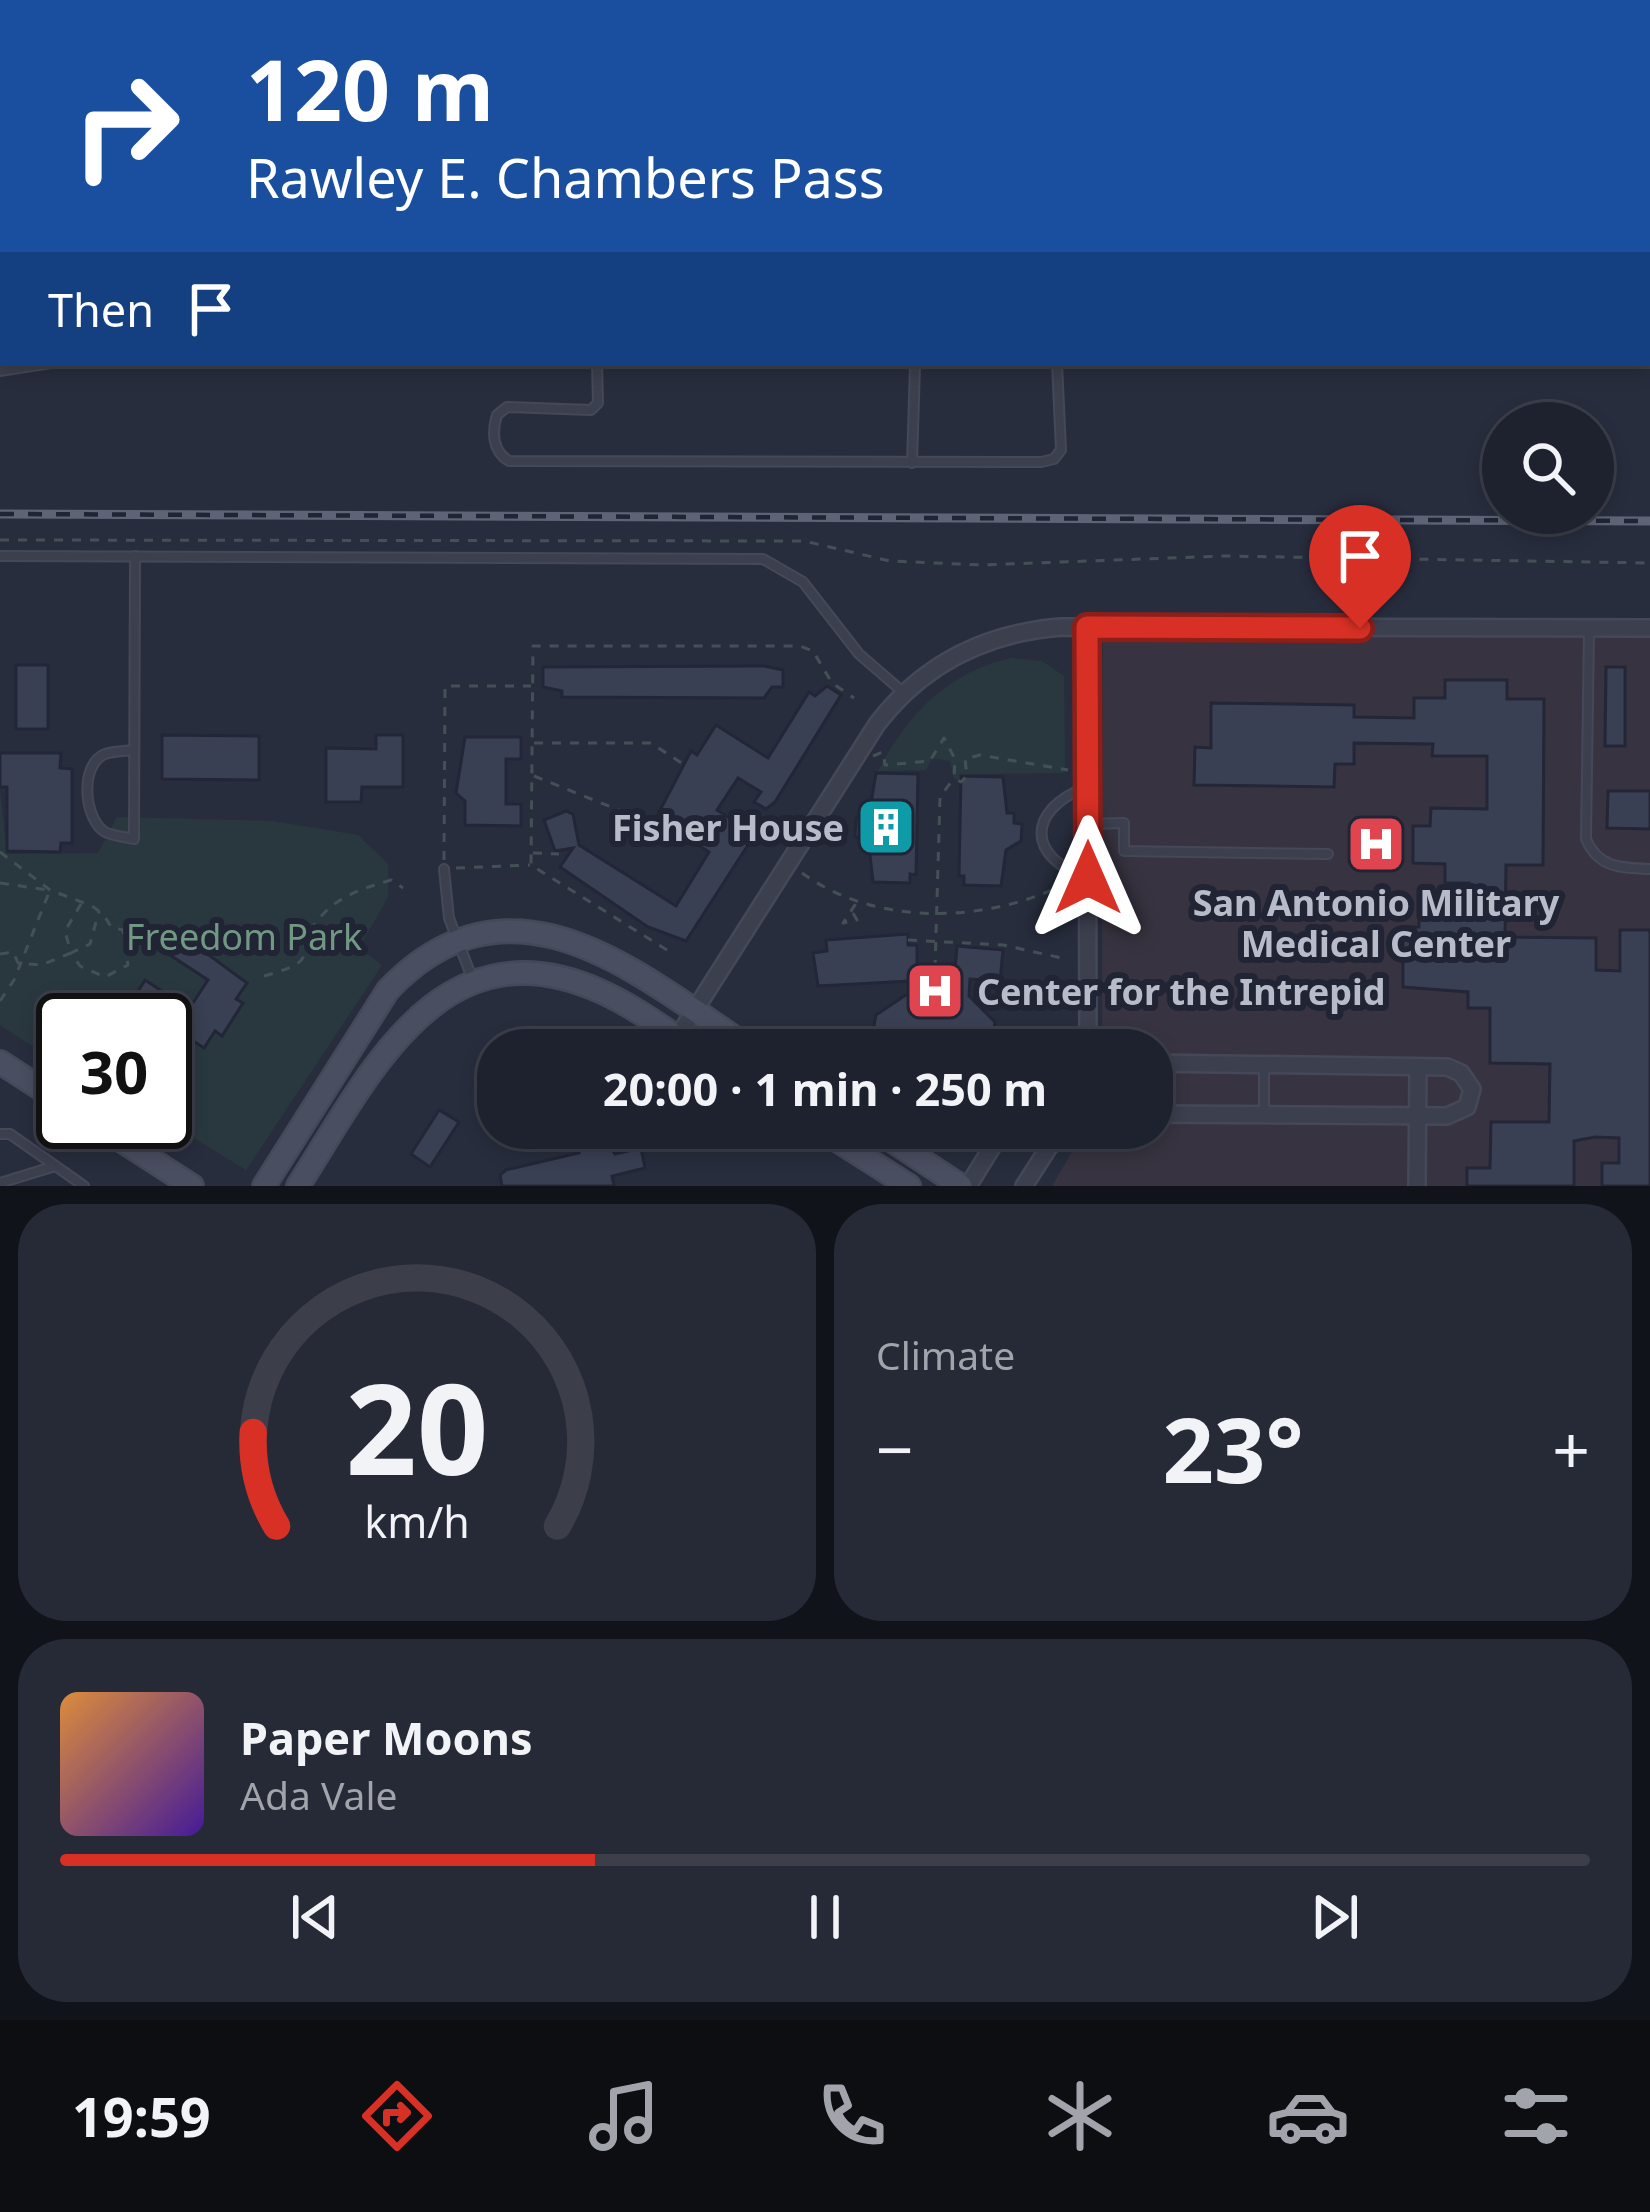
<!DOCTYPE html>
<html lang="en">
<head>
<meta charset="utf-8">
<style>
	body { margin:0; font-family:"Noto Sans",sans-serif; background:#262a36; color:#f1f3f6; height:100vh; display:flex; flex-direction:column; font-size:45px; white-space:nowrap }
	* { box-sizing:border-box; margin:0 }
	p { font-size:39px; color:#a1a4aa }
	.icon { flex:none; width:66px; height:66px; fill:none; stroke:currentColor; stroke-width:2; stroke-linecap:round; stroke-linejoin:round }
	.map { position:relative; height:1186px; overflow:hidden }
	.side { display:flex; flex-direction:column; gap:18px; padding:18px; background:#101319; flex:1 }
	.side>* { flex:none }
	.guide { position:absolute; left:0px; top:0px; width:1650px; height:366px; box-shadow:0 6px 18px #0003,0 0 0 3px #3c3f4a; background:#1a4fa0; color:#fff; overflow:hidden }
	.buttons { position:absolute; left:1482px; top:402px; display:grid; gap:24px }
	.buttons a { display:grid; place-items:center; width:132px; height:132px; border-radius:50%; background:#1e222e; box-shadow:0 6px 18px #0003,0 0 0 3px #3c3f4a; font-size:60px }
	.speed { position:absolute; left:36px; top:993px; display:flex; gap:24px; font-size:60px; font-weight:700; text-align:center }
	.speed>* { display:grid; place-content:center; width:156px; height:156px; border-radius:50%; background:#1e222e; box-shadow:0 6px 18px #0003,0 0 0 3px #3c3f4a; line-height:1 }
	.speed .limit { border:6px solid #111; border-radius:18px; background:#fff; color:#111 }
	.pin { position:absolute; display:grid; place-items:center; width:102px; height:102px; color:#fff; margin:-123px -51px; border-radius:50% 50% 50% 0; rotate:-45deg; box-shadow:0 0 12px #0007 }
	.pin .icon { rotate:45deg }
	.me { position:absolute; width:132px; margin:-66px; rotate:0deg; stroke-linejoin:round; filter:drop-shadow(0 0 9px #0008) }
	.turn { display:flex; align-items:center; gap:42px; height:252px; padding:0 48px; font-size:54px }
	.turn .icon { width:156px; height:156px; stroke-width:2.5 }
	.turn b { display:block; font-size:84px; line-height:102px }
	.then { display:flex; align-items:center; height:114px; padding:0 48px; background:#0003; gap:24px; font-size:45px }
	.big { font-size:90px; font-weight:700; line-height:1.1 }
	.side .card { flex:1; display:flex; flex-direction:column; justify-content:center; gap:18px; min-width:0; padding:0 42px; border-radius:48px; background:#262a36 }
	.side .dial { align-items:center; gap:0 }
	.dial svg { height:312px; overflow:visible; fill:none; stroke:#3c3f4a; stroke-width:7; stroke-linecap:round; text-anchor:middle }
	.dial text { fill:#f1f3f6; stroke:none }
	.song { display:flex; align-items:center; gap:36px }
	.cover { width:144px; height:144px; border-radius:18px; background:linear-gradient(135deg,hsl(30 70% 55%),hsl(260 70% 35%)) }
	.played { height:12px; border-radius:6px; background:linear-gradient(90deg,#d93025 35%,#3c3f4a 35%) }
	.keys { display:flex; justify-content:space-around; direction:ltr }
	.heat { display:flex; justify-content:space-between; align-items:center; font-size:66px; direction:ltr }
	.side .tiles { flex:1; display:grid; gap:18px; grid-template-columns:1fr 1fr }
	.card:last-child { grid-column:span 2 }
	.trip { position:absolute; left:477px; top:1029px; width:696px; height:120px; border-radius:48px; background:#1e222e; box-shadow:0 6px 18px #0003,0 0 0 3px #3c3f4a; font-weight:700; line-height:120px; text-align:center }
	.menu { display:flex; height:192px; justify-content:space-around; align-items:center; background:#0c0e12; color:#a1a4aa }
	.menu .icon { width:84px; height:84px }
	.menu .selected { color:#d93025 }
	.menu b { font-size:54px; color:#f1f3f6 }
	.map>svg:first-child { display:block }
	.medical { fill:#373340 }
	.green { fill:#29383f }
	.building { fill:#3a4054; stroke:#222636; stroke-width:3 }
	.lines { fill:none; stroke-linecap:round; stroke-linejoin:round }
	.lane-casing { stroke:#454858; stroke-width:12 }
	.street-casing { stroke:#454858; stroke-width:20 }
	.secondary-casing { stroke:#454858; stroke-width:26 }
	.path { stroke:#435157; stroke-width:3; stroke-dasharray:9 9; stroke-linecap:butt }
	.lane { stroke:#3b3f4e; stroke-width:8 }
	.street { stroke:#3b3f4e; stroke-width:15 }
	.secondary { stroke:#4a4e61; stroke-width:21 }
	.rail-casing { stroke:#5e6375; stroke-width:9 }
	.rail { stroke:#202434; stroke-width:4.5; stroke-dasharray:14; stroke-linecap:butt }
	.route-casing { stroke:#8d1f18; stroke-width:30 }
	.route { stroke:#d93025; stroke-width:21 }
	.labels { text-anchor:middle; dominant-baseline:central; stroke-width:12; stroke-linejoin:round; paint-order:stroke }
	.poi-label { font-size:36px; font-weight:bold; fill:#b8bbc9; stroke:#202434; text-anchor:end }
	.park-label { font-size:36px; fill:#719882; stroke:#202434 }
</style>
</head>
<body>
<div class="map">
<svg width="1650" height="1186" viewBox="0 0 1650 1186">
	<rect width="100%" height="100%" fill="#282d3e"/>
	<!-- medical -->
	<polygon class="medical" points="1103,635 1650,638 1650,1186 1052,1186 1086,1128 1152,1128 1152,1050 1102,1050"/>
	<!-- green -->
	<g class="green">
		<path d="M 1011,658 L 1042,661 L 1064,676 L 1065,773 L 971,774 L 961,782 L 954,778 L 950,761 L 932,758 L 926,770 L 878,771 C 908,714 947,673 1011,658 Z"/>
		<polygon points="0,790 7,854 98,853 117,817 272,821 358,835 388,864 388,897 359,948 382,965 246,1170 165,1120 165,1020 63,1020 63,1066 0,1025"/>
	</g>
	<!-- building -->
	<g class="building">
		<rect x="16" y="665" width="32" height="64"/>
		<polygon points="764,666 783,670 783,687 772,687 764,698 562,697 562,691 543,687 543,667"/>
		<polygon points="1606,667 1625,667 1625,746 1605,746"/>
		<polygon points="1445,680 1507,680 1507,699 1544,699 1543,865 1506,865 1505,937 1596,938 1596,970 1620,971 1620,930 1650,930 1650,1186 1602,1186 1602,1163 1619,1163 1619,1138 1595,1137 1574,1141 1574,1186 1467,1186 1467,1168 1490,1168 1491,1122 1549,1122 1550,1064 1490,1063 1490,1008 1468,1008 1468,992 1403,987 1403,927 1419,927 1419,908 1468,908 1469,883 1445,883 1445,864 1413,863 1413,826 1430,826 1431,808 1487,809 1487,756 1432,756 1433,744 1354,743 1354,764 1335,764 1334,787 1194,785 1195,747 1211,748 1211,703 1354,705 1354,717 1414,718 1414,698 1445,698"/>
		<polygon points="827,686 841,695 775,802 766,809 754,802 761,792 738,778 717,810 755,834 686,941 648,927 560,867 573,848 555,851 544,820 566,811 573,814 579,845 676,906 709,852 656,818 691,751 697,755 716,725 768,758 809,692 815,696"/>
		<polygon points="162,735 259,736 259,780 162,779"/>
		<polygon points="376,735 403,735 403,787 362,787 361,802 326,802 326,748 376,749"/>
		<polygon points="465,737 521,737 521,759 506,759 506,804 521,804 521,826 465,825 465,801 456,793"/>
		<polygon points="0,753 61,753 60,768 72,769 72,843 61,843 60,852 7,851 7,787 0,787"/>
		<polygon points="876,773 918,774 916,875 910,874 910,883 873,882 869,846 855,836 856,818 870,809"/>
		<polygon points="961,776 1003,777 1007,813 1014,813 1014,823 1022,824 1021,841 1006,850 1001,886 964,885 964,876 959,876"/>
		<polygon points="1608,791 1650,791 1650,829 1607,828"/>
		<polygon points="908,934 908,945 917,945 917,969 955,970 957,946 1003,950 1000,981 970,979 969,996 995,1022 991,1050 879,1050 873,1031 876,1015 928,980 818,986 813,953 827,951 826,940"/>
		<polygon points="183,936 247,983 236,999 243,1003 222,1036 215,1031 204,1048 132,1001 145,980 189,1009 208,980 170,955"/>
		<polygon points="439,1110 459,1122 430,1167 411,1154"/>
		<polygon points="573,1128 594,1128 597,1142 606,1140 615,1154 641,1148 645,1168 612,1176 614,1186 502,1186 500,1175 506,1170 579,1153"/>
	</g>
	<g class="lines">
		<!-- lane casing -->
		<g class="lane-casing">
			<g id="lane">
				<polyline points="1277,3 1277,0"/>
				<polyline points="1336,3 1336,0"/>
				<polyline points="1392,3 1393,0"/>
				<polyline points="1454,3 1454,0"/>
				<polyline points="1511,3 1512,0"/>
				<polyline points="1628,3 1628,0"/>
				<polyline points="1647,173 1650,173"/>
				<path d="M 597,363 L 598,403 L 591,410 L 507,407 L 497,415 C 492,432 492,451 509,461 L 1041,462 L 1054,459 L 1061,450 L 1057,363"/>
				<polyline points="725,363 1057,363"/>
				<polyline points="0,371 51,363"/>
				<polyline points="912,463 915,366"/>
				<polyline points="0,556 763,559 803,582 859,654 903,692"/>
				<path d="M 1589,630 L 1586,839 C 1598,868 1621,868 1650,869"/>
				<path d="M 134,750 C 126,751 113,751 105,754 C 79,765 84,819 105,832 C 113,836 126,837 134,839 L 135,556"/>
				<path d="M 1086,787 C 1026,811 1027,857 1087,878"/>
				<polyline points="1089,824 1124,823 1124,851 1328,854"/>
				<polyline points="444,869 449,918 474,983"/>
				<polyline points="1264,1113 1264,1065"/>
				<polyline points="0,1134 10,1134 84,1186"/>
				<polyline points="0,1183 52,1167"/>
			</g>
		</g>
		<!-- street casing -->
		<g class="street-casing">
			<g id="street">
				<polyline points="334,3 334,0"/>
				<polyline points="1087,627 1088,1050"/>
				<path d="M 677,1038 L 877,724 C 923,664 986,633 1061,627 L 1650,628"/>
				<polyline points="1152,1063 1447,1067 1461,1073 1472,1089 1467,1107 1447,1116 1152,1114"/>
				<polyline points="968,1186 1004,1128"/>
				<polyline points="1024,1186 1049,1147 1071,1128"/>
				<polyline points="1417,1186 1418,1067"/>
			</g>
		</g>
		<!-- secondary casing -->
		<g class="secondary-casing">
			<g id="secondary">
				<polyline points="0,1062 63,1103"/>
				<polyline points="93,1122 192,1186"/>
				<polyline points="818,1128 909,1186"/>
				<polyline points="873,1128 961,1186"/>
				<path d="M 264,1186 L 388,990 C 512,860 639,975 753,1050"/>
				<path d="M 298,1186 C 369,1076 440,918 602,992 C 635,1007 666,1030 696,1050"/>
			</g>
		</g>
		<!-- path -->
		<g class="path">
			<polyline points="0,540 804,541 890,561 982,565 1224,556 1650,563"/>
			<polyline points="534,743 651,743 683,764"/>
			<polyline points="873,756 883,752 885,765 930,761 944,738 955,759 954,778 961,782 967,776 965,759 980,755 1068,770"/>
			<polyline points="534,776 651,823 637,843"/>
			<path d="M 0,852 L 50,890 L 92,906 C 101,912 106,917 111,927 L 123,930 L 128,965 L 105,977 L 80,966 L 71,953 L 90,944 L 99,911"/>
			<polyline points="533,853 559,854"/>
			<polyline points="444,860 445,686 531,686"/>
			<polyline points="456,868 530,865"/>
			<path d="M 802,873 C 875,926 980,923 1059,887"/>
			<polyline points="0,883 48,890"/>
			<polyline points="853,913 857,920 843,923 857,902"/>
			<polyline points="908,940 1003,945 1066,959"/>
			<polyline points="667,950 531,865 533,646 800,646 813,651 832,683 854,698"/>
			<polyline points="0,954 13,952 18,963 41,965 71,953 65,931 81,904"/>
			<polyline points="935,969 940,797 954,778"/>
			<path d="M 264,976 C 327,959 290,955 317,921 C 337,896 361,889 391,880 L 403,888"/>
			<polyline points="0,1001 14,980 50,890"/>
		</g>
		<!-- lane -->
		<use href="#lane" class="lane"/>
		<!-- street -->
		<use href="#street" class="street"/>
		<!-- secondary -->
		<use href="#secondary" class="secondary"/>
		<!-- rail casing -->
		<g class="rail-casing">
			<polyline id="rail" points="0,514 1650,521"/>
		</g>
		<!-- rail -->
		<use href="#rail" class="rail"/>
	</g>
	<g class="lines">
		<!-- route casing -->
		<g class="route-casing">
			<polyline id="route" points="1088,878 1087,627 1360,628"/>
		</g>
		<!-- route -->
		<use href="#route" class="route"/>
	</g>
	<!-- icons -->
	<defs>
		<g id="building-square" transform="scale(3)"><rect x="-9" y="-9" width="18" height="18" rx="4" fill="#0f9aa8" stroke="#202434"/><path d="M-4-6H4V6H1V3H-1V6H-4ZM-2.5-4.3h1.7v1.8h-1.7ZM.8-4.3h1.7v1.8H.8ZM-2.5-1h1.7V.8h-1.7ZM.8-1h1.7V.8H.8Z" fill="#fff"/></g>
		<g id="hospital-square" transform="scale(3)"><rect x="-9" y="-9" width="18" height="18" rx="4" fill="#e0444e" stroke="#202434"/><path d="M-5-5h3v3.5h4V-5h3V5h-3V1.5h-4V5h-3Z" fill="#fff"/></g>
	</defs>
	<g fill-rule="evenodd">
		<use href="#building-square" x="886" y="827"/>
		<use href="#hospital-square" x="1376" y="844"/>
		<use href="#hospital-square" x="935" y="991"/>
	</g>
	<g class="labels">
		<!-- poi labels -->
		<g class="poi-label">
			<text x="844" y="827">Fisher House</text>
			<text x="1376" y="902" text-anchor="middle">San Antonio Military<tspan x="1376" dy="41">Medical Center</tspan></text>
			<text x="977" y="991" text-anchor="start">Center for the Intrepid</text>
		</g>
		<!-- park labels -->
		<g class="park-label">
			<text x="244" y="936">Freedom Park</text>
		</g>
	</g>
</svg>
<div class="buttons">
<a><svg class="icon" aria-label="search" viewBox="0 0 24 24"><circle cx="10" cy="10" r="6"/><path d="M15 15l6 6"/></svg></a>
</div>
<div class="speed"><div class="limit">30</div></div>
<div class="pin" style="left:1360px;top:628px;background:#d93025"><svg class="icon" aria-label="arrive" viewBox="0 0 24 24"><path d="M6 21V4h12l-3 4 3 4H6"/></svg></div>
<svg class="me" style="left:1088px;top:878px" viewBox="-20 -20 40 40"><path d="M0-17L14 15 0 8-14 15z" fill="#d93025" stroke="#fff" stroke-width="4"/></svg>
<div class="trip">20:00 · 1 min · 250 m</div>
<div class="guide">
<div class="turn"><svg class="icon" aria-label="right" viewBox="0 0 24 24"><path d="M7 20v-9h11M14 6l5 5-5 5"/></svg><div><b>120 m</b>Rawley E. Chambers Pass</div></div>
<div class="then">Then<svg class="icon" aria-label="arrive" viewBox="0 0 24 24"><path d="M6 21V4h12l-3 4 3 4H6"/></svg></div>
</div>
</div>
<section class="side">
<div class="tiles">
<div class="card dial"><svg viewBox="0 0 100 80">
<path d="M14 69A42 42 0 1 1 86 69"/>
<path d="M14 69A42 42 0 0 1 8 45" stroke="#d93025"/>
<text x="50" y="56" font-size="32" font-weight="700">20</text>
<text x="50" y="72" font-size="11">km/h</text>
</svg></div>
<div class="card"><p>Climate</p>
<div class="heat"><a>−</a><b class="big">23°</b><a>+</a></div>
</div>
<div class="card">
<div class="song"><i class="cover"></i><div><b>Paper Moons</b><p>Ada Vale</p></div></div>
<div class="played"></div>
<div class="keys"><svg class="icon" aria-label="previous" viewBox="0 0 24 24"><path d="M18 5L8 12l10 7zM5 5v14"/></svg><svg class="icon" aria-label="pause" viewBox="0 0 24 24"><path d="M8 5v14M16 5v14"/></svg><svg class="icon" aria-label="next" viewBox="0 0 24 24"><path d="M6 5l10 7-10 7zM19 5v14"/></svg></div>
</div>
</div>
</section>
<nav class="menu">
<b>19:59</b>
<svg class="icon selected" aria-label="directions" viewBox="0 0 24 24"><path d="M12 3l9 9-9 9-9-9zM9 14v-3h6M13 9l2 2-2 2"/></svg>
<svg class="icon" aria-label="music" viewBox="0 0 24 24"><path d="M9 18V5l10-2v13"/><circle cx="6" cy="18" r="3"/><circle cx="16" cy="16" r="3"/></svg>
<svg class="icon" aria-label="phone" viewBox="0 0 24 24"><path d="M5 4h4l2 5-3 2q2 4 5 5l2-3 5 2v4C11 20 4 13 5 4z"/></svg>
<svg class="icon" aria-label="climate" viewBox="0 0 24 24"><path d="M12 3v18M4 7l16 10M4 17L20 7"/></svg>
<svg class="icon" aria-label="car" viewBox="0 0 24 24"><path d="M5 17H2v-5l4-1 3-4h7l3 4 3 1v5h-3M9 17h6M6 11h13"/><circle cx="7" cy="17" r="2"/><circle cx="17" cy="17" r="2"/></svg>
<svg class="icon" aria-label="filters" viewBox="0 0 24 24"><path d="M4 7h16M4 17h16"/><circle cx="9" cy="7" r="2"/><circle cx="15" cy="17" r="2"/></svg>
</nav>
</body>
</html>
